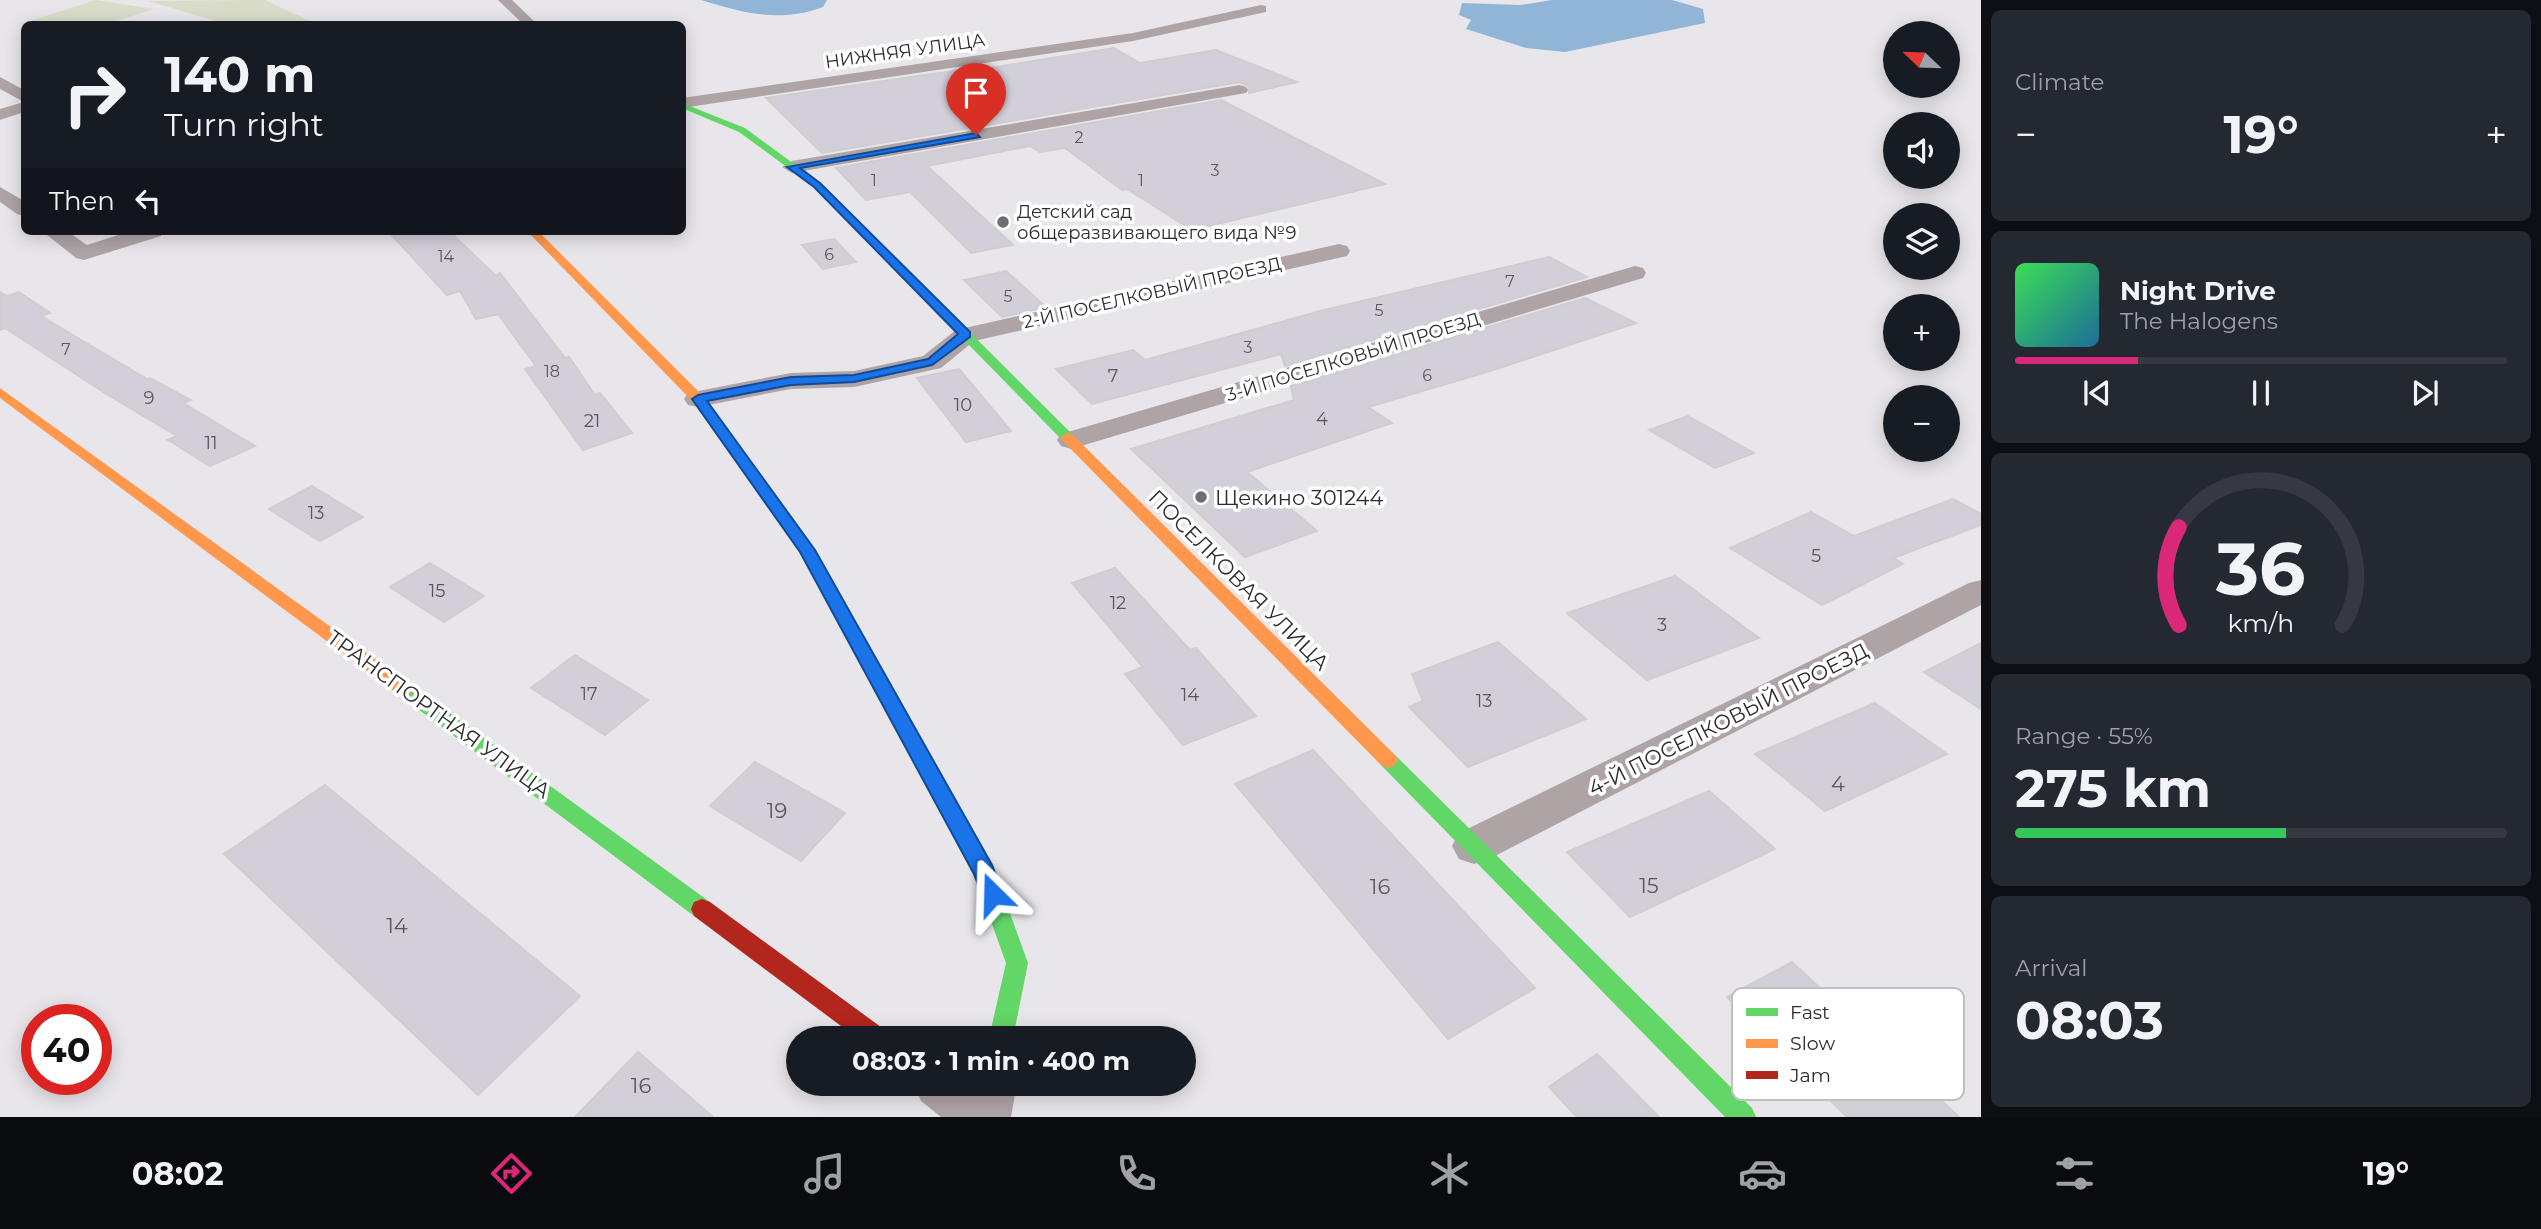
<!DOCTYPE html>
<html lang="en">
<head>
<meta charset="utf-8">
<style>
	body { margin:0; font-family:Montserrat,sans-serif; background:#242831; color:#f1f3f6; height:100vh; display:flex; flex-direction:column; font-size:26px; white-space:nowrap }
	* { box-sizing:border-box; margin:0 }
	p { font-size:23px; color:#9ea1a6 }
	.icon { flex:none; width:38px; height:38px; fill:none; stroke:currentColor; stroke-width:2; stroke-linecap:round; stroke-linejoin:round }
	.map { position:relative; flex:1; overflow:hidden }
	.sheet { display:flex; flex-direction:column; gap:10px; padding:10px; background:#0d0f14; width:560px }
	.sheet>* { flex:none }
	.hud { position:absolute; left:21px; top:21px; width:665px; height:214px; border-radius:10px; box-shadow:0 4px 18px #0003; background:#171b24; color:#f1f3f6; overflow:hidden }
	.needle { width:46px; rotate:293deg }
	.fabs { position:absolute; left:1883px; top:21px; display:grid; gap:14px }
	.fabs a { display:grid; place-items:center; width:77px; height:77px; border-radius:50%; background:#171b24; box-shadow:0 4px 18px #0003; font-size:35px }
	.speed { position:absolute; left:21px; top:1004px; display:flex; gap:14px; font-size:35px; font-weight:700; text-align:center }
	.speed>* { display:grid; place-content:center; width:91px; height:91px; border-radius:50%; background:#171b24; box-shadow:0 4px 18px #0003; line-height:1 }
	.speed .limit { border:10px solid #d22; background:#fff; color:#111 }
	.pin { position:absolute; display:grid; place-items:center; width:60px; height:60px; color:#fff; margin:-72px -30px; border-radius:50% 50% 50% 0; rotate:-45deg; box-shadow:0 0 7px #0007 }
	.pin .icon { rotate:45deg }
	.me { position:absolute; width:77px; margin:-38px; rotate:338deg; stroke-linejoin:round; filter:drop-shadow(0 0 5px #0008) }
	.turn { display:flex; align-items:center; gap:24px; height:147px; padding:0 28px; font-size:32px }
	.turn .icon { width:91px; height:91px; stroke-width:2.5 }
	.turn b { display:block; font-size:49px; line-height:60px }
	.then { display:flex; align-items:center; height:66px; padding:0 28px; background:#0003; gap:14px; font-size:26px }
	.big { font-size:52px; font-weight:700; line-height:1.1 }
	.sheet .tile { flex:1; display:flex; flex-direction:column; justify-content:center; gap:10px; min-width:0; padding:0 24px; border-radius:10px; background:#242831 }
	.sheet .dial { align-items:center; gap:0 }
	.dial svg { height:182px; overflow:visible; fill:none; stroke:#363941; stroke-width:7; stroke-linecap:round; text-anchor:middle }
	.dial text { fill:#f1f3f6; stroke:none }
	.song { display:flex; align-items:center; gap:21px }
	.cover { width:84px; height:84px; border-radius:10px; background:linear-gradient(135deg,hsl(130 70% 55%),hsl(200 70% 35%)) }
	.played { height:7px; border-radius:4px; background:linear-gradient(90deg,#db2777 25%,#363941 25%) }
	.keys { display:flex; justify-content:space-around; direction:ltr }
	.heat { display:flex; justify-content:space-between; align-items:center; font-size:38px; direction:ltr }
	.charge { height:10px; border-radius:5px; background:linear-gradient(90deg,#34c759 55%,#363941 0) }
	.trip { position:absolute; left:786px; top:1026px; width:410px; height:70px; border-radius:35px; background:#171b24; box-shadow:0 4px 18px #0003; font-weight:700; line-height:70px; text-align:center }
	.tab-bar { display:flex; height:112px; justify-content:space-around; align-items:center; background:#090b0e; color:#9ea1a6 }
	.tab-bar .icon { width:49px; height:49px }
	.tab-bar .selected { color:#db2777 }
	.tab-bar b { font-size:32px; color:#f1f3f6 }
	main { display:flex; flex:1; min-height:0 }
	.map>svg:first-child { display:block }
	.green { fill:#d8dcc8 }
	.water { fill:#91b5d7 }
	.building { fill:#d3cfd9; stroke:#cecdd0; stroke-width:2 }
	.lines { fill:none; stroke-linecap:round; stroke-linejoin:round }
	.street { fill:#aea4a6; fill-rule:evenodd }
	.fast { fill:#63d668; fill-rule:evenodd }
	.slow { fill:#ff974d; fill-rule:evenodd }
	.jam { fill:#b3261e; fill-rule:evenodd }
	.route { fill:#1a73e8; stroke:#114b97; stroke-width:2 }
	.poi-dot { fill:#6e6d70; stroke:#fff; stroke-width:2.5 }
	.labels { text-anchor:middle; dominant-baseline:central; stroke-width:7; stroke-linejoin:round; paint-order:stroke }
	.far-number-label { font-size:16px; fill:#59585c }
	.far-street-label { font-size:18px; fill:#2c2c2e; stroke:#fff }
	.far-poi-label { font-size:18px; fill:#2c2c2e; stroke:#fff; text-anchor:start }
	.number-label { font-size:18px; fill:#59585c }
	.poi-label { font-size:21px; fill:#2c2c2e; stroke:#fff; text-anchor:start }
	.street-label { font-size:21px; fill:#2c2c2e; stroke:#fff }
	.near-number-label { font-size:21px; fill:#59585c }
	.key { fill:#fff; stroke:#c0c0c0; stroke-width:2 }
	.key-label { font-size:19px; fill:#2c2c2e }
</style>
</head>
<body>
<main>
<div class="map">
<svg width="1981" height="1117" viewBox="0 0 1981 1117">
	<rect width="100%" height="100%" fill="#e8e6ea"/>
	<!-- green -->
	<g class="green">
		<polygon points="96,0 154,9 113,22 115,24 24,26 21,24"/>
		<polygon points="265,0 316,24 226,24 148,1"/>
	</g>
	<!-- water -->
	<g class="water">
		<path d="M 701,0 L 827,0 L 823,7 C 780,23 743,13 701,0 Z"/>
		<polygon points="1552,0 1672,0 1703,9 1705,23 1565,52 1526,48 1466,29 1471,20 1459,15 1462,3 1520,5"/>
	</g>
	<!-- building -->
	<g class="building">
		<polygon points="1114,48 1140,63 1216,50 1297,82 1249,93 1248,86 1240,82 822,153 766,98 974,68 978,70"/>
		<polygon points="1221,100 1385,184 1192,230 1127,189 1122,190 1065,148 1040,152 1030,146 927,166 1013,245 971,253 910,192 866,200 836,168"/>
		<polygon points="388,231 449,231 496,276 500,273 565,358 569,357 595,395 600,393 632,433 583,450 525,369 536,366 498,314 476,319 460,291 447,295"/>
		<polygon points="834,239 856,262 823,269 802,245"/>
		<polygon points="1549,257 1587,277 1285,366 1281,354 1092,404 1056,369 1133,350 1145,360 1324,310"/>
		<polygon points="1006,271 1046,307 1002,317 964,280"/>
		<polygon points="0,292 7,296 19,292 50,313 41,316 147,379 150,378 191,400 183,403 255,446 210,466 168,440 177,436 108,395 5,328 0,330"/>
		<polygon points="1585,298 1636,323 1487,372 1368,407 1392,423 1247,472 1317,531 1245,557 1131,449 1294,400 1291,386"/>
		<polygon points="959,369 1011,431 966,442 917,378"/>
		<polygon points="1688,416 1754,453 1715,468 1649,430"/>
		<polygon points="312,486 363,517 320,541 269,509"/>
		<polygon points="1953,499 1981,514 1981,525 1893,558 1903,564 1822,605 1730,548 1811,512 1854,536"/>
		<polygon points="430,563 484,596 444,622 390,587"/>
		<polygon points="1115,568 1190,650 1196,648 1256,716 1183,745 1125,674 1143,667 1072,583"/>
		<polygon points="1675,576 1759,638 1647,680 1567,613"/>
		<polygon points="1498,642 1586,719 1468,767 1409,707 1423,701 1412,674"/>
		<polygon points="1981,643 1981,709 1924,672"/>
		<polygon points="575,655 648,700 605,735 531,688"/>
		<polygon points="1875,703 1947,754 1825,811 1755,754"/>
		<polygon points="1313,750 1535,988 1448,1039 1235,784"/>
		<polygon points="755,762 845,813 801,861 710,806"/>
		<polygon points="325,785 580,996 478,1095 224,854"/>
		<polygon points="1709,791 1775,849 1630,917 1567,852"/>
		<polygon points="1792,962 1959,1117 1847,1117 1727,997"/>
		<polygon points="638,1052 713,1117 575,1117"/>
		<polygon points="1597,1054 1659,1117 1577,1117 1549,1087"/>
	</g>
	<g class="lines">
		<!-- street -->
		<g class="street">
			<polygon points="498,0 512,0 537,24 523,24"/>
			<polygon points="1261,5 1266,6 1266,12 1133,41 682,108 682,98 1133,33"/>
			<polygon points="0,77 24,90 24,112 0,120 0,109 24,102 0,89"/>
			<polygon points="1240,85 1246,87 1248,90 1246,93 792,173 782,167 792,161"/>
			<polygon points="0,187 24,201 24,216 17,214 0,202"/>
			<polygon points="42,231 67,231 87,245 131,231 164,231 161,236 84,260 76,258"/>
			<polygon points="1339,244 1347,246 1350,251 1347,256 974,341 941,368 932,370 854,387 791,389 698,407 688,405 684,399 688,393 698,391 791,373 854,371 923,356 956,330"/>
			<polygon points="1635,266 1643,268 1646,273 1643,278 1081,446 1071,449 1061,446 1057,440 1061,434"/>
			<polygon points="1981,580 1981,605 1489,859 1474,864 1459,859 1452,846 1459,833 1969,583"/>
			<polygon points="913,1083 1017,1083 1011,1117 941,1117 921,1101"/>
		</g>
		<!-- fast -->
		<g class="fast">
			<polygon points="682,103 745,128 820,183 1072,434 1074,437 1072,440 1062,440 814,187 739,132 682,108"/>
			<polygon points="731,440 736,441 815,550 995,872 1028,963 1013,1038 989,1038 1006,963 974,874 800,551 724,444"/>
			<polygon points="404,682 410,684 710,902 713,909 710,916 702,919 694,916 398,694 395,689 398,684"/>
			<polygon points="1388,752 1395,755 1752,1108 1756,1117 1725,1117 1381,765 1378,760 1381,755"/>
		</g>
		<!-- slow -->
		<g class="slow">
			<polygon points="527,231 538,231 703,396 738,444 736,447 726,447 693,402"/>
			<polygon points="0,388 410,684 413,689 410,694 398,694 0,398"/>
			<polygon points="1067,433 1072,434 1395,755 1398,760 1395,765 1388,768 1381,765 1062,440 1060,437"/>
		</g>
		<!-- jam -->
		<polygon class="jam" points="702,899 710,902 885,1030 889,1038 857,1038 694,916 691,909 694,902"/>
	</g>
	<!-- route -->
	<polygon class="route" points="976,133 980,137 800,168 820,183 970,332 970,337 932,365 854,382 791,385 707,401 815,550 992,865 1003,894 1000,901 993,904 985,901 974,874 800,552 692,399 698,395 791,377 854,375 928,359 958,334 814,187 787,167"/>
	<!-- markers -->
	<g class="poi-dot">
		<circle cx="1003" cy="222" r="7"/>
		<circle cx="1201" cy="497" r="7"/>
	</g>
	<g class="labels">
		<!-- far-number labels -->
		<g class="far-number-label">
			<text x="1079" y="137">2</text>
			<text x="1215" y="170">3</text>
			<text x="874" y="180">1</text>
			<text x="1141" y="180">1</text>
			<text x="829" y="254">6</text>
			<text x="446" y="256">14</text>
			<text x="1510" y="281">7</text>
			<text x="1008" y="296">5</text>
			<text x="1379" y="310">5</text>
			<text x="1248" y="347">3</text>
			<text x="66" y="349">7</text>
			<text x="552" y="371">18</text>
			<text x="1427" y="375">6</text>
		</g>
		<!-- far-street labels -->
		<g class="far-street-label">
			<text transform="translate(905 51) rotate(-8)">НИЖНЯЯ УЛИЦА</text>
			<text transform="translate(1152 293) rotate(-13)">2-Й ПОСЕЛКОВЫЙ ПРОЕЗД</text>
			<text transform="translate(1353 357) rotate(-17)">3-Й ПОСЕЛКОВЫЙ ПРОЕЗД</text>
		</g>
		<!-- far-poi labels -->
		<g class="far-poi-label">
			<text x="1017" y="212">Детский сад<tspan x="1017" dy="21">общеразвивающего вида №9</tspan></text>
		</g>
		<!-- number labels -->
		<g class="number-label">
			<text x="1113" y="376">7</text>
			<text x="149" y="398">9</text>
			<text x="963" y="405">10</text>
			<text x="1322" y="419">4</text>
			<text x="592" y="421">21</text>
			<text x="211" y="443">11</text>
			<text x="316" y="513">13</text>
			<text x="1816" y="556">5</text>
			<text x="437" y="591">15</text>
			<text x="1118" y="603">12</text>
			<text x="1662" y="625">3</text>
			<text x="589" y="694">17</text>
			<text x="1190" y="695">14</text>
			<text x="1484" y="701">13</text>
		</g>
		<!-- poi labels -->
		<g class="poi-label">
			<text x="1215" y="497">Щекино 301244</text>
		</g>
		<!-- street labels -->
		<g class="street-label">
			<text transform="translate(1239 580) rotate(45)">ПОСЕЛКОВАЯ УЛИЦА</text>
			<text transform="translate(439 714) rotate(36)">ТРАНСПОРТНАЯ УЛИЦА</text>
			<text transform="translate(1728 719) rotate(-27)">4-Й ПОСЕЛКОВЫЙ ПРОЕЗД</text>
		</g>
		<!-- near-number labels -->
		<g class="near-number-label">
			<text x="1838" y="783">4</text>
			<text x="777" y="810">19</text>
			<text x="1649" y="885">15</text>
			<text x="1380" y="886">16</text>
			<text x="397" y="925">14</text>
			<text x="641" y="1085">16</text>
		</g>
	</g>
	<!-- legend -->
	<rect x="1732" y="988" width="232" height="112" rx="10" class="key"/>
	<rect x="1746" y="1008" width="32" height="8" fill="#63d668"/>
	<rect x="1746" y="1039" width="32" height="9" fill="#ff974d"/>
	<rect x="1746" y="1071" width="32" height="8" fill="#b3261e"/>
	<g class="key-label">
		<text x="1790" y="1019">Fast</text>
		<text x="1790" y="1050">Slow</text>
		<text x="1790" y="1082">Jam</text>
	</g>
</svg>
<div class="fabs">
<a><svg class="needle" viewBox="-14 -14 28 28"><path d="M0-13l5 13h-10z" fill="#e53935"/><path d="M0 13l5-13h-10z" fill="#9ea1a6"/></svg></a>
<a><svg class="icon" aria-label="sound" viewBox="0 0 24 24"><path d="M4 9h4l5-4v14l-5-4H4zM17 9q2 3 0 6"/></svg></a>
<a><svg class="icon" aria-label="layers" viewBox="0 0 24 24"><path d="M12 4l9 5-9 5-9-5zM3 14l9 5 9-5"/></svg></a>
<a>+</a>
<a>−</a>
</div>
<div class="speed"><div class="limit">40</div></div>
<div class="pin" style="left:976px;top:135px;background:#d93025"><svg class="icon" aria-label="arrive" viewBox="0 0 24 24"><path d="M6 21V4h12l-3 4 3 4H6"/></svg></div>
<svg class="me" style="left:993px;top:894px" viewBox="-20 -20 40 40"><path d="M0-17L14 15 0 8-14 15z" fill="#1a73e8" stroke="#fff" stroke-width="4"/></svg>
<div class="trip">08:03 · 1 min · 400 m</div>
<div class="hud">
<div class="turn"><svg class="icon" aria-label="right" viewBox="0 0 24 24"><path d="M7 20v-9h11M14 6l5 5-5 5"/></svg><div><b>140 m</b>Turn right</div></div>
<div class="then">Then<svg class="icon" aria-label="left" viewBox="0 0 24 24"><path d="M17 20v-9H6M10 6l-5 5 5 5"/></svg></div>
</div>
</div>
<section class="sheet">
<div class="tile"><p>Climate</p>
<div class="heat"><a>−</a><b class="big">19°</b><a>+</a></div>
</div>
<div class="tile">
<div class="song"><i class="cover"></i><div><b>Night Drive</b><p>The Halogens</p></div></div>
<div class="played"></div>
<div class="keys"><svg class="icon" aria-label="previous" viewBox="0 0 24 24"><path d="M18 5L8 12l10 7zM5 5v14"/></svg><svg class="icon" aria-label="pause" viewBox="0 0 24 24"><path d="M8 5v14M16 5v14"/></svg><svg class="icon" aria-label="next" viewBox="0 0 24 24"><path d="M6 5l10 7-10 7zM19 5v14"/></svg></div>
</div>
<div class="tile dial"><svg viewBox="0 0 100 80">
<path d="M14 69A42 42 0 1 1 86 69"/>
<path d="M14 69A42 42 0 0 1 14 26" stroke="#db2777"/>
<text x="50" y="56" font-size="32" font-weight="700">36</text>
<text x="50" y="72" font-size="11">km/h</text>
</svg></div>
<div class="tile"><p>Range · 55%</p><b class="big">275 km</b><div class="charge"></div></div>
<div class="tile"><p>Arrival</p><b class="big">08:03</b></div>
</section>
</main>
<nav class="tab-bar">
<b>08:02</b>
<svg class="icon selected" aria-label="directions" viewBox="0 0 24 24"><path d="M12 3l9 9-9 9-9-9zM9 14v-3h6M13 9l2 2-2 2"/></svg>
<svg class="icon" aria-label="music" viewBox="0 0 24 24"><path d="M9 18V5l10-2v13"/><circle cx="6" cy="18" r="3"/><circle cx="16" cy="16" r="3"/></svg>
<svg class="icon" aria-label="phone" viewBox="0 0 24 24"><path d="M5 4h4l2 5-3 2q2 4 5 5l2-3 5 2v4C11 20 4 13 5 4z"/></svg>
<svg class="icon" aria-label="climate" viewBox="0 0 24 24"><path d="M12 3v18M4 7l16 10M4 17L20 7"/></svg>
<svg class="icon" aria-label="car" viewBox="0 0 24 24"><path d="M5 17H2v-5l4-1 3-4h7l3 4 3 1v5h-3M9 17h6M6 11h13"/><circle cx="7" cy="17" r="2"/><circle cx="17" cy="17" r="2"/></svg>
<svg class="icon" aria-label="filters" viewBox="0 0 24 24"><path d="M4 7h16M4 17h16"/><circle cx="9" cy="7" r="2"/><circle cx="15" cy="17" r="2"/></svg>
<b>19°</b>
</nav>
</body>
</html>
